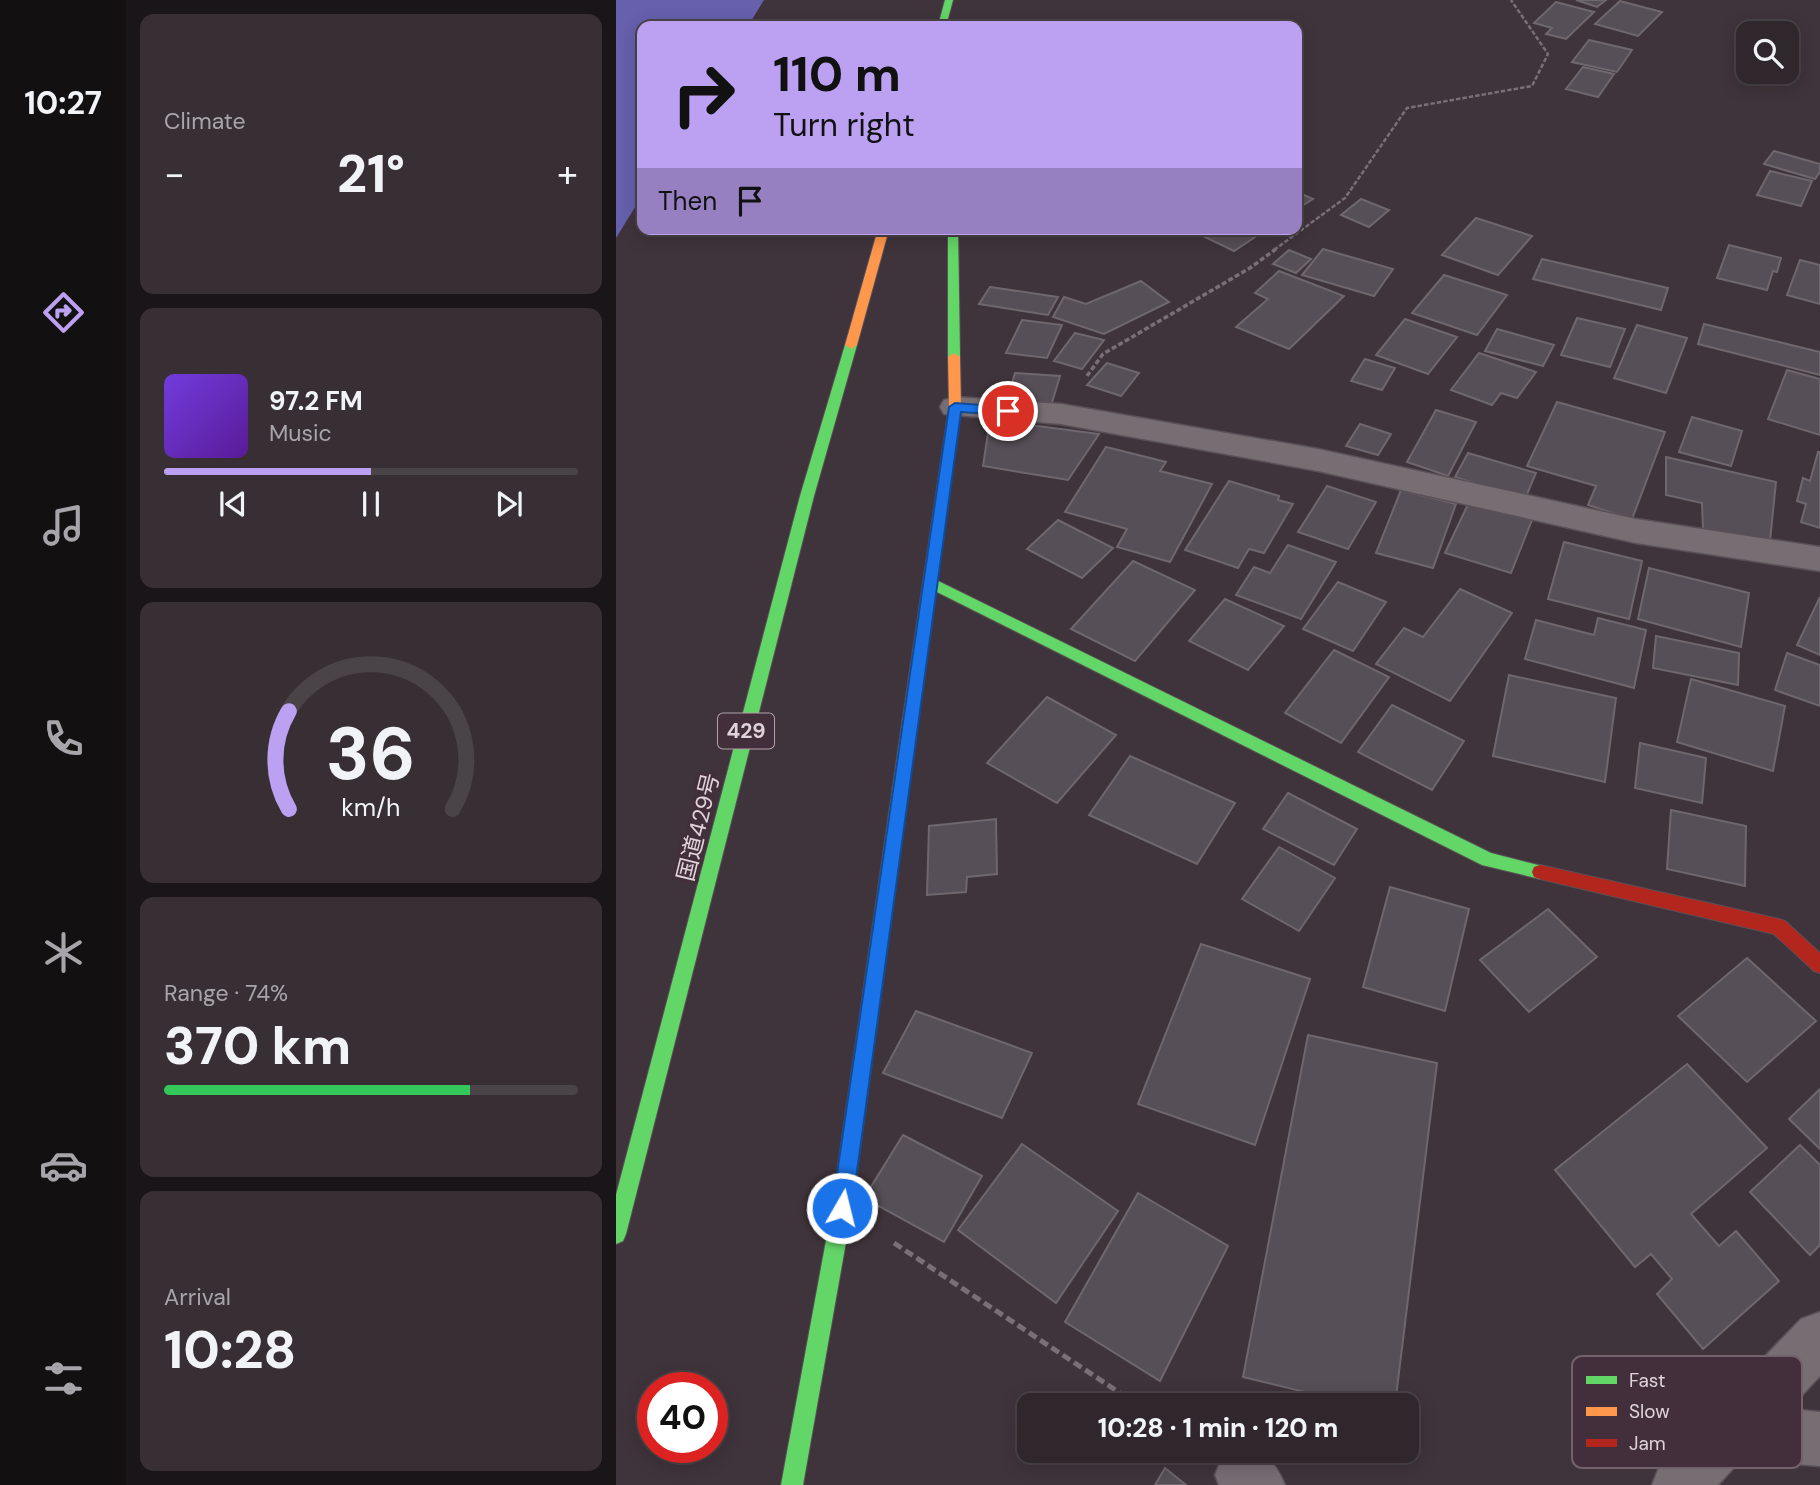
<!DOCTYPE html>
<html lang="en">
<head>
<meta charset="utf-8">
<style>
	body { margin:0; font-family:"DM Sans","Noto Sans JP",sans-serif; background:#372f34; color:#f1f3f6; height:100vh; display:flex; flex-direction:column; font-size:26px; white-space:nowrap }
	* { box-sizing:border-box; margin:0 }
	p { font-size:23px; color:#a7a5a9 }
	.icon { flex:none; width:38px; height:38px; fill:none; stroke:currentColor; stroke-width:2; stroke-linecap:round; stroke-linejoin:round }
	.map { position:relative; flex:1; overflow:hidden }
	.details { display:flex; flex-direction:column; gap:14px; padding:14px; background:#1a1518; width:490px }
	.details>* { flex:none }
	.hud { position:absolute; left:21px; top:21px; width:665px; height:214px; border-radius:14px; box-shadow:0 4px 18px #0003,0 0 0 2px #4a4448; background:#bca0f2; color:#111; overflow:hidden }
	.fabs { position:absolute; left:1120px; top:21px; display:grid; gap:14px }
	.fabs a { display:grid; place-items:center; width:63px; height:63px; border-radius:14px; background:#2f272c; box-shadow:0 4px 18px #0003,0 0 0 2px #4a4448; font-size:35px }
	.speed { position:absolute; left:21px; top:1372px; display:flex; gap:14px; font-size:35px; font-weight:700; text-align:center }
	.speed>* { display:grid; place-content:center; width:91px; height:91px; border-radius:50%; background:#2f272c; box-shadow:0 4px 18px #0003,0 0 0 2px #4a4448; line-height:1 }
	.speed .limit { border:10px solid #d22; background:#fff; color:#111 }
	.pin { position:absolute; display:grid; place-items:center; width:60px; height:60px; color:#fff; margin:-30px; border:4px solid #fff; border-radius:50%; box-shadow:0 2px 7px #0007 }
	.me { position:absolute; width:77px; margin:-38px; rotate:8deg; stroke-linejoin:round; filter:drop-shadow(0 0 5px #0008) }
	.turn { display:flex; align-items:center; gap:24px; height:147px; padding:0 21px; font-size:32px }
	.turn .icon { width:91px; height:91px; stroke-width:2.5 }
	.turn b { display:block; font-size:49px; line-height:60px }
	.then { display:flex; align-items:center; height:66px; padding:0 21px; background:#0003; gap:14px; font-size:26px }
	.big { font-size:52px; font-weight:800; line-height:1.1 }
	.details .widget { flex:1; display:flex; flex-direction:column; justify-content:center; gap:10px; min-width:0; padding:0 24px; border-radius:14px; background:#372f34 }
	.details .dial { align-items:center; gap:0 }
	.dial svg { height:182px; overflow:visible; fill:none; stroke:#4a4448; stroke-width:7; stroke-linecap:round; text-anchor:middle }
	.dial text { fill:#f1f3f6; stroke:none }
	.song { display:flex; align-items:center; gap:21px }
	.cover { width:84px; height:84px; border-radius:10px; background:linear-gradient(135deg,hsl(260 70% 55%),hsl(270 70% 35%)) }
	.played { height:7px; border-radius:4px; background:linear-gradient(90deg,#bca0f2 50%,#4a4448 50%) }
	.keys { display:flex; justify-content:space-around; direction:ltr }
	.heat { display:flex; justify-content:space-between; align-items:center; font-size:38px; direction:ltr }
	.charge { height:10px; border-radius:5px; background:linear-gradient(90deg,#34c759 74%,#4a4448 0) }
	.trip { position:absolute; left:401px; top:1393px; width:402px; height:70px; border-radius:14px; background:#2f272c; box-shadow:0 4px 18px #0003,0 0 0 2px #4a4448; font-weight:800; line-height:70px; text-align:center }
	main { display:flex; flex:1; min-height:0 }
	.menu { display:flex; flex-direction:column; width:126px; justify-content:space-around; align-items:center; background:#131012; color:#a7a5a9 }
	.menu .icon { width:49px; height:49px }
	.menu .current { color:#bca0f2 }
	.menu b { font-size:32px; color:#f1f3f6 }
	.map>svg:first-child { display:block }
	.water { fill:#6660ad }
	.building { fill:#574f57; stroke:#6e676e; stroke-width:2 }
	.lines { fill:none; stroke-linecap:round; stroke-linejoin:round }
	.street-casing { stroke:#5a5057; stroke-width:3 }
	.fast-casing { stroke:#5a5057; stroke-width:2 }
	.slow-casing { stroke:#5a5057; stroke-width:2 }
	.jam-casing { stroke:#5a5057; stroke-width:2 }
	.path-far2 { stroke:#787076; stroke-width:2.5; stroke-dasharray:4.5 2; stroke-linecap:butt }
	.path-far1 { stroke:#787076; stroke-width:3.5; stroke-dasharray:5 2.5; stroke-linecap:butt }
	.path { stroke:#787076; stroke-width:5; stroke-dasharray:9 4.5; stroke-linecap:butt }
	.street { fill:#776e74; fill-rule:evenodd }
	.fast { fill:#63d668; fill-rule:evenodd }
	.slow { fill:#ff974d; fill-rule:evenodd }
	.jam { fill:#b3261e; fill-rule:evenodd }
	.route { fill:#1a73e8; stroke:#114b97; stroke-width:2 }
	.labels { text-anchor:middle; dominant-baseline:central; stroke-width:7; stroke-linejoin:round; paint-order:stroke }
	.shield { fill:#432f3c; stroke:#b1a1ab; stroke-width:2 }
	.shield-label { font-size:21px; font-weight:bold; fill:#e0d2da }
	.street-label { font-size:23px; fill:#e0d2da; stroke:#432f3c }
	.key { fill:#432f3c; stroke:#72606b; stroke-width:2 }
	.key-label { font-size:19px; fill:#e0d2da }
</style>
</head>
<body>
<main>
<nav class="menu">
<b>10:27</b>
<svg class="icon current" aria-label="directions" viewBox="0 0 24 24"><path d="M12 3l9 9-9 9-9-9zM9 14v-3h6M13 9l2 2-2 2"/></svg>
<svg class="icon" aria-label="music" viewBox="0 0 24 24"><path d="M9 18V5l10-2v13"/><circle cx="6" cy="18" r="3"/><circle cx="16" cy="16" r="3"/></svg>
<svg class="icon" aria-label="phone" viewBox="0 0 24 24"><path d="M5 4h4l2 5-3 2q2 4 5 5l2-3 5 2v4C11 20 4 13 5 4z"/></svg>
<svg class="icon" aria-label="climate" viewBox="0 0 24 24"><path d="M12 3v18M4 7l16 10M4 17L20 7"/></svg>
<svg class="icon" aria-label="car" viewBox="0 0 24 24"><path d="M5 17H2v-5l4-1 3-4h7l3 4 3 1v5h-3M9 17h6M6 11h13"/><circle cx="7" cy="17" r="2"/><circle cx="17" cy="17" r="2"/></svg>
<svg class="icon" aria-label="filters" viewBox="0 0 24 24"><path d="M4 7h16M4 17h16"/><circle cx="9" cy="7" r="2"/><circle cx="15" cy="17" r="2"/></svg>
</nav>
<section class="details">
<div class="widget"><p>Climate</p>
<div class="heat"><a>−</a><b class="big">21°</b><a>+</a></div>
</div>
<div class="widget">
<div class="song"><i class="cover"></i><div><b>97.2 FM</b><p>Music</p></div></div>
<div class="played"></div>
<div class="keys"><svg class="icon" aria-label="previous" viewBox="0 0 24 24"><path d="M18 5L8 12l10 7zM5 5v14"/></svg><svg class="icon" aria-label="pause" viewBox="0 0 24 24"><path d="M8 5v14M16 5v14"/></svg><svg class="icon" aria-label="next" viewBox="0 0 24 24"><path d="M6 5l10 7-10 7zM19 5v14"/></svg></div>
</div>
<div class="widget dial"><svg viewBox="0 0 100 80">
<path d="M14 69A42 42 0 1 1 86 69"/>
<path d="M14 69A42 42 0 0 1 14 26" stroke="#bca0f2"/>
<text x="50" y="56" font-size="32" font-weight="700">36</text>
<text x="50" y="72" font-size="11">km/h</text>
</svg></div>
<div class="widget"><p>Range · 74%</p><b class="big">370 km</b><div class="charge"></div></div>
<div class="widget"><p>Arrival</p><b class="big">10:28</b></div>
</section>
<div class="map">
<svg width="1204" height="1485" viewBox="0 0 1204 1485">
	<rect width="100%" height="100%" fill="#3f343b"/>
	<!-- water -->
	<polygon class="water" points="0,0 148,0 132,26 26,26 26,196 0,238"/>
	<!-- building -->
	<g class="building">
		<polygon points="960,0 990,0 981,7"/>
		<polygon points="1004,1 1046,12 1022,36 979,24"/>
		<polygon points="940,2 978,12 950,39 930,34 936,28 918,23"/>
		<polygon points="973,40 1016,50 1001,72 956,62"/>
		<polygon points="967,67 998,74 982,97 950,89"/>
		<polygon points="1158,151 1204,164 1204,172 1199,179 1148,164"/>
		<polygon points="1154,171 1196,181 1185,206 1141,195"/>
		<polygon points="681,192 697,199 681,209"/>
		<polygon points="745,199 773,210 753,227 725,215"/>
		<polygon points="860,218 916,236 882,275 826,255"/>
		<polygon points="591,229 651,229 618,251 587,236"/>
		<polygon points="1113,245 1165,258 1161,272 1157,271 1151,290 1101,278"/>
		<polygon points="707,249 777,269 758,296 686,275"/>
		<polygon points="673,250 695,259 680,273 657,264"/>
		<polygon points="926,259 1052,288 1045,310 917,279"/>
		<polygon points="1184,260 1204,265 1204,304 1171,295"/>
		<polygon points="663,271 728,296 673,349 620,327 652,299 639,293"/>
		<polygon points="828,275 891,295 861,335 796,313"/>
		<polygon points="525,281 553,302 488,334 437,317 448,297 470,304"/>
		<polygon points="374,287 442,297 432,315 363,304"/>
		<polygon points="961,318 1009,329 994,367 945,355"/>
		<polygon points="789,319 841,337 812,374 760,355"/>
		<polygon points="406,320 446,325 431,358 390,353"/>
		<polygon points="1088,324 1204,352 1204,375 1082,344"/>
		<polygon points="1021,325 1071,338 1050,393 998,378"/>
		<polygon points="881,329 938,345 927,366 869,351"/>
		<polygon points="459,333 488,340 466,369 438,361"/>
		<polygon points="863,353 920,372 901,398 885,393 876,405 835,390"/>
		<polygon points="749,359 779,368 766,390 735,381"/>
		<polygon points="491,363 523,373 505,396 471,385"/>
		<polygon points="1171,370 1204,379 1204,435 1152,419"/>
		<polygon points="399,373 444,376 435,406 372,401 377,386 395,387"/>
		<polygon points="941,402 1049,432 1016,519 972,505 980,486 911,466"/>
		<polygon points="820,410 860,422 832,476 791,462"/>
		<polygon points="1076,417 1126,431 1115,466 1063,452"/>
		<polygon points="374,420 483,434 452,480 367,466"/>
		<polygon points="744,424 775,434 762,455 730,446"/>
		<polygon points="490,447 550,462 544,471 596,484 554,562 501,547 511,529 449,512"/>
		<polygon points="1202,452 1204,452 1204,528 1185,522 1190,504 1181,501 1187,478 1194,481"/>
		<polygon points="852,453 920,473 909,499 839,477"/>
		<polygon points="1050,457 1160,482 1154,541 1087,530 1086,503 1050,495"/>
		<polygon points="613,481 663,496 662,500 677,504 648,553 633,549 622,568 569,550"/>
		<polygon points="711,486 760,502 732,549 682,532"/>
		<polygon points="785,490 840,504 817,568 760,553"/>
		<polygon points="853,502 916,520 895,573 829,553"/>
		<polygon points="442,520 497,548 466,578 411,549"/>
		<polygon points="948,542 1026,561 1013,619 932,599"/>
		<polygon points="672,545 720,562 685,619 620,595 638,567 654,573"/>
		<polygon points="517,561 579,590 519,661 455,629"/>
		<polygon points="1033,568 1133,593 1125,647 1022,619"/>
		<polygon points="722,582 770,602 737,651 687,629"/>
		<polygon points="844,589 896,613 834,701 760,664 788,628 807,637"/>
		<polygon points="1204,597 1204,655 1181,645"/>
		<polygon points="609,599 668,626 632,670 573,641"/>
		<polygon points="982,618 1030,630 1018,688 909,659 920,620 978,635"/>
		<polygon points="1040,636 1123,653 1122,685 1037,668"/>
		<polygon points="718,650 773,677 725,743 669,713"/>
		<polygon points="1171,653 1204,665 1204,706 1159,690"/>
		<polygon points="893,675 1000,698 989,782 877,756"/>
		<polygon points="1075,679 1169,706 1157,771 1061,742"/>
		<polygon points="431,697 500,735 441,803 371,763"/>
		<polygon points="776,705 848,741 816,790 742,752"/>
		<polygon points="1024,743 1090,758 1086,803 1019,788"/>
		<polygon points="514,756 619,803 581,864 473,815"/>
		<polygon points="672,793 741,829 718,865 647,829"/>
		<polygon points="1055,810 1130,826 1129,886 1051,869"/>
		<polygon points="380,819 381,874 351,877 350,892 311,895 313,826"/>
		<polygon points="663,847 719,878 683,931 626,899"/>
		<polygon points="774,887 853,909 829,1011 747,987"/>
		<polygon points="932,909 981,957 913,1012 864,960"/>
		<polygon points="585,944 694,979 639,1145 522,1104"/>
		<polygon points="1131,958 1200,1021 1131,1082 1062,1016"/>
		<polygon points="300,1011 416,1053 386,1118 267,1073"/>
		<polygon points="692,1035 821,1063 779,1405 742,1405 627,1377"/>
		<polygon points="1071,1064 1151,1148 1075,1214 1103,1246 1120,1231 1163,1281 1087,1349 1041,1294 1056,1279 1035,1254 1019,1267 939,1170"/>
		<polygon points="1204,1089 1204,1149 1173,1119"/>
		<polygon points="287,1135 366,1176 328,1242 248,1198"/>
		<polygon points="406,1144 502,1211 440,1303 342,1230"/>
		<polygon points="1184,1145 1204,1165 1204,1245 1194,1255 1134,1192"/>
		<polygon points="522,1193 612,1246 544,1381 449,1322"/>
		<polygon points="549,1468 570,1485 539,1485"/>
	</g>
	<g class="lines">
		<!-- street casing -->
		<g class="street-casing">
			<g id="street">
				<polygon points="339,397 445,404 702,449 1020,519 1204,547 1204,571 1020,543 702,471 445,424 328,414 324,407 328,400"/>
				<polygon points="1204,1312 1204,1376 1173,1409 1204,1412 1204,1466 1125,1460 1102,1485 1036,1485 1044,1465 1185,1319"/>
				<path d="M 619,1451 C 648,1451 658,1459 669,1485 L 603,1485 L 599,1475 L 607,1455 Z"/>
			</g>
		</g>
		<!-- fast casing -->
		<g class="fast-casing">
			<g id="fast">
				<polygon points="329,0 337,0 330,26 322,26"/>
				<polygon points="332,229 342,229 344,357 338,361 332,357"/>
				<polygon points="235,341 241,345 198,496 10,1234 7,1241 0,1244 0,1195 184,496 229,345"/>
				<polygon points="314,577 875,853 930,867 932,872 930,877 924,879 866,865 309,586 307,582 309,578"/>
				<polygon points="290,744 296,746 298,751 236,1208 187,1485 165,1485 216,1208 282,751 284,746"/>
			</g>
		</g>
		<!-- slow casing -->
		<g class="slow-casing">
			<g id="slow">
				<polygon points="262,229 273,229 241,345 235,349 229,345"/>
				<polygon points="338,353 344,357 345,407 298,751 296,756 284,756 282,751 333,407 332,357"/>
			</g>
		</g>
		<!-- jam casing -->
		<g class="jam-casing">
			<polygon id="jam" points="924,865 1163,919 1169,921 1204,953 1204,973 1198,971 1158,934 924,879 918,877 916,872 918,867"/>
		</g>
		<!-- path-far2 -->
		<polyline class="path-far2" points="658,250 729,198 791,108 916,86 932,54 895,0"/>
		<!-- path-far1 -->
		<polyline class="path-far1" points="471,376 487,354 634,268 660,249"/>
		<!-- path -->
		<polyline class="path" points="278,1243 522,1405"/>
		<!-- street -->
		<use href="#street" class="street"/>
		<!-- fast -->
		<use href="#fast" class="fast"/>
		<!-- slow -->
		<use href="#slow" class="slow"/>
		<!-- jam -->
		<use href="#jam" class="jam"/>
	</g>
	<!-- route -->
	<polygon class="route" points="339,403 392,407 398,411 392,415 345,412 236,1208 233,1215 226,1218 219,1215 216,1208 333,407"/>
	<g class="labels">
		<!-- shield labels -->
		<rect class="shield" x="102" y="713.5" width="56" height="35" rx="5"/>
		<g class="shield-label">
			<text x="130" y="731">429</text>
		</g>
		<!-- street labels -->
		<g class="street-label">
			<text transform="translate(82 827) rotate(-76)">国道429号</text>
		</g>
	</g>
	<!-- legend -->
	<rect x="956" y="1356" width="230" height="112" rx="10" class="key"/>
	<rect x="970" y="1376" width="31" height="8" fill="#63d668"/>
	<rect x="970" y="1407" width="31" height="9" fill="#ff974d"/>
	<rect x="970" y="1439" width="31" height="8" fill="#b3261e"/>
	<g class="key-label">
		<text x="1013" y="1387">Fast</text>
		<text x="1013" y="1418">Slow</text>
		<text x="1013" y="1450">Jam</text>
	</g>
</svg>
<div class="fabs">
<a><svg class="icon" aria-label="search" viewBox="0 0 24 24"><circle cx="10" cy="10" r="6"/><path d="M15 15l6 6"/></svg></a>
</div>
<div class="speed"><div class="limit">40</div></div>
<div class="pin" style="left:392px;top:411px;background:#d93025"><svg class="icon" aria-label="arrive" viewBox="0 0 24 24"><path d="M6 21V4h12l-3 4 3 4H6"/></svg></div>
<svg class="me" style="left:226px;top:1208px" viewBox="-20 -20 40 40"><circle r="17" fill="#1a73e8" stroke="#fff" stroke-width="3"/><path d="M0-11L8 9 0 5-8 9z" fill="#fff"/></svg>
<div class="trip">10:28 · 1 min · 120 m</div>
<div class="hud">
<div class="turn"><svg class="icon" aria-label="right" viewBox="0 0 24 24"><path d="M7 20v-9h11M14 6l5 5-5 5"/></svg><div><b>110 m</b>Turn right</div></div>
<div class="then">Then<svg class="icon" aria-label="arrive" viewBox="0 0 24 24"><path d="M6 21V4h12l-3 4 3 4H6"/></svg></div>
</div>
</div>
</main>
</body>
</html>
